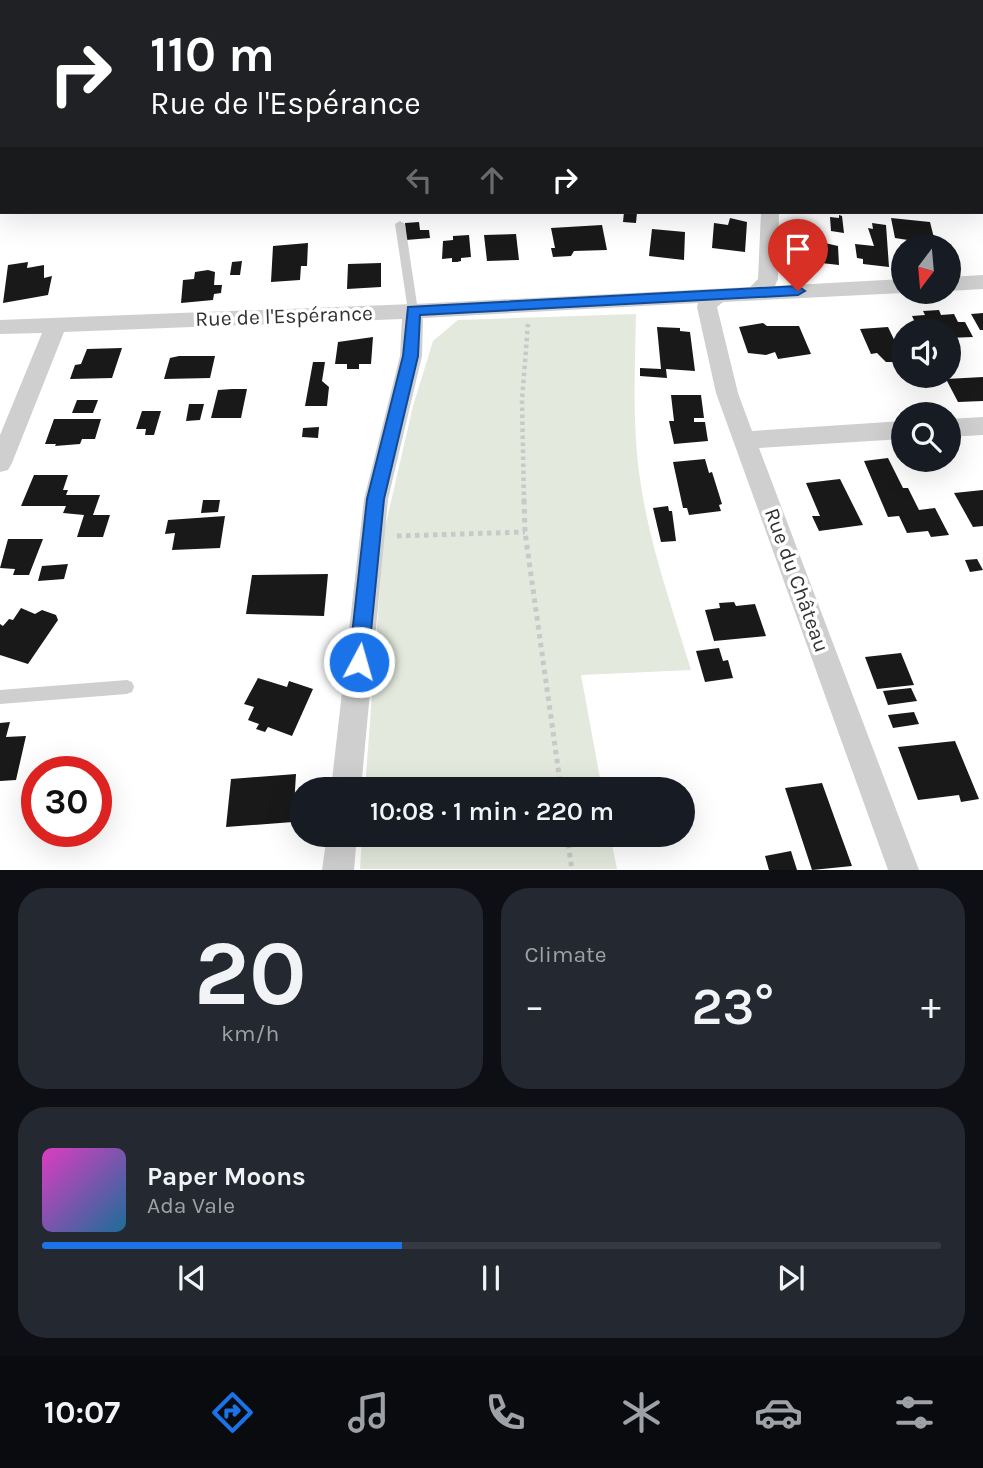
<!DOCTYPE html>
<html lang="en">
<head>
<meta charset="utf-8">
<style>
	body { margin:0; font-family:Karla,sans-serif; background:#242831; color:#f1f3f6; height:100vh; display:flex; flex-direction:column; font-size:26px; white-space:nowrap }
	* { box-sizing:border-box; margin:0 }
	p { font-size:23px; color:#9ea1a6 }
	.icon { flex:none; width:38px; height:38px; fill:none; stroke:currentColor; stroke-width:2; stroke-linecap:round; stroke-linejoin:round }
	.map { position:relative; height:870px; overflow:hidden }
	.side { display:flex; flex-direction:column; gap:18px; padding:18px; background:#0d0f14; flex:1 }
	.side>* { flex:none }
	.hud { position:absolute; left:0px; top:0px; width:984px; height:214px; box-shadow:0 7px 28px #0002; background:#202124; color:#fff; overflow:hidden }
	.needle { width:46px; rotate:196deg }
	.controls { position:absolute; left:891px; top:234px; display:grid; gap:14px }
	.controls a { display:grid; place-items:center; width:70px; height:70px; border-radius:50%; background:#171b24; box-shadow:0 7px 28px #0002; font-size:35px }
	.speed { position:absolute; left:21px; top:756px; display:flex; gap:14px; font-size:35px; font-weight:700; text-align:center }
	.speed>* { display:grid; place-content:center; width:91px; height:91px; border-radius:50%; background:#171b24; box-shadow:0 7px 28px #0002; line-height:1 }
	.speed .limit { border:10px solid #d22; background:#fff; color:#111 }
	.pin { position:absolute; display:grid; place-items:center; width:60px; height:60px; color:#fff; margin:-72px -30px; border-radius:50% 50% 50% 0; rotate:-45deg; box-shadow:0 0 7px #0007 }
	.pin .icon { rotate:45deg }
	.me { position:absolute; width:77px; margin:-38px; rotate:6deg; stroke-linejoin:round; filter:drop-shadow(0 0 5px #0008) }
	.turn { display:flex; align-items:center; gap:24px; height:147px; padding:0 35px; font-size:32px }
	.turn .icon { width:91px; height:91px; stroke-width:2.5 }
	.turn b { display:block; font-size:49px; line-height:60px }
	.lanes { display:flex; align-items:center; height:66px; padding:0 35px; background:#0003; justify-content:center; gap:35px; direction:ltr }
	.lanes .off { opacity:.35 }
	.big { font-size:52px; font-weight:600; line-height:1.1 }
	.side .card { flex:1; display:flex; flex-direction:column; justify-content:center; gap:10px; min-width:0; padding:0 24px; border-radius:28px; background:#242831 }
	.side .dial { align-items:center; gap:0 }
	.dial b { font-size:91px; line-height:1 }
	.song { display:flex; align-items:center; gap:21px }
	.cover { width:84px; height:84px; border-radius:10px; background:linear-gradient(135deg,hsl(310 70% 55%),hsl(200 70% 35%)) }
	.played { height:7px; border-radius:4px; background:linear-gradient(90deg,#1a73e8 40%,#363941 40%) }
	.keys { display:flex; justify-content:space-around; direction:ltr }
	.heat { display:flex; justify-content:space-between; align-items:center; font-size:38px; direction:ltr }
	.side .tiles { flex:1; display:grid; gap:18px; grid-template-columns:1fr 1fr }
	.card:last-child { grid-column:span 2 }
	.trip { position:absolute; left:289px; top:777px; width:406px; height:70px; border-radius:35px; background:#171b24; box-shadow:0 7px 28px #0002; font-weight:600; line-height:70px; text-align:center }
	.dock { display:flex; height:112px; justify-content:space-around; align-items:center; background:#090b0e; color:#9ea1a6 }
	.dock .icon { width:49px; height:49px }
	.dock .active { color:#1a73e8 }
	.dock b { font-size:32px; color:#f1f3f6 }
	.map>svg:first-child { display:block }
	.green { fill:#e3e9dc }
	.building { fill:#191919 }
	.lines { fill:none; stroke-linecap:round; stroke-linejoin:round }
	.path-far1 { stroke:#c9c9c9; stroke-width:4.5; stroke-dasharray:3.5 3.5; stroke-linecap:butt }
	.path { stroke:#c9c9c9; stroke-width:5; stroke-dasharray:4.5 4.5; stroke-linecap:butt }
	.service { fill:#cfcfcf; fill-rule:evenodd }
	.minor { fill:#cfcfcf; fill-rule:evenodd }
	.route { fill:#1a73e8; stroke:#114b97; stroke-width:2 }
	.labels { text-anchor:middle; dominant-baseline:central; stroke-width:7; stroke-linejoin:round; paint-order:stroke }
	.street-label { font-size:21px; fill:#323232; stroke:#fff }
</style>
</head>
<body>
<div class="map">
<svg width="983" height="870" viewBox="0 0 983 870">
	<rect width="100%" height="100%" fill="#fff"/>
	<!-- green -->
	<g class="green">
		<path d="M 636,314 C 635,369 632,424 640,479 C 649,544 672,607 691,670 L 581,675 L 602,789 L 365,789 L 384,532 L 413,406 L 433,341 L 458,320 Z"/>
		<polygon points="362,835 610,835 617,869 360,869"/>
	</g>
	<!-- building -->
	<g class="building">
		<polygon points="624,212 637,212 636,223 623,222"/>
		<polygon points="839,215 842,216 844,233 831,231 830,217 839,218"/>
		<polygon points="730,218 747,222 745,252 712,248 714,223 728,225"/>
		<polygon points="891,218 930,222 935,242 929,247 909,247 908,240 895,238"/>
		<polygon points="419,222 420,230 429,230 430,238 406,240 405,223"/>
		<polygon points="872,223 886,225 889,267 863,264 863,259 857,258 855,244 874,246 868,228 873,229"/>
		<polygon points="602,225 607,250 574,251 571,256 553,257 551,248 555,248 551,228"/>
		<polygon points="652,229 685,232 684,260 649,256"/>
		<polygon points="516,234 519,260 487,261 484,235"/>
		<polygon points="469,235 471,257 461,258 461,261 457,262 452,262 452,258 442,259 443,241 453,240 453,236"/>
		<polygon points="807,239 838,246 839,265 821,263 818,265 808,262 807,253 803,252 803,248 807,249"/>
		<polygon points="308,243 307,266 301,266 300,280 271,282 273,246"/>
		<polygon points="242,261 240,275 230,275 232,262"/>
		<polygon points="28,262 27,268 44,265 44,278 52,276 48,295 3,303 8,265"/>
		<polygon points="381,263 381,287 347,289 348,264"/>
		<polygon points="208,270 215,272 214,285 222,285 221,293 214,294 213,300 181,303 183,280 194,279 195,272"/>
		<polygon points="939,310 941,315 954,314 958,322 965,322 973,337 948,338 948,331 919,331 912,316 925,315 923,311"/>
		<polygon points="983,313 983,330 980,330 971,314"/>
		<polygon points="763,323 767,326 799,326 811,354 778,359 775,352 766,355 748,353 739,327"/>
		<polygon points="657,327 680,328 680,331 690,332 695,371 666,369 667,378 640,376 640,368 661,369"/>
		<polygon points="888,327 900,352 897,352 901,362 886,362 877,353 871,354 860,329"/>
		<polygon points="373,337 371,364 359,364 359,369 347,369 347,364 335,364 338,342"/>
		<polygon points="122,348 112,378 70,379 75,365 81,364 87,349"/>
		<polygon points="179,356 215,356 210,378 164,379 170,358"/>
		<polygon points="313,362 325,362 322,381 329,387 327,406 305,406"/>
		<polygon points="983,377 983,401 958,402 946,379"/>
		<polygon points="232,389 247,389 241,418 211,418 218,390"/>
		<polygon points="671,395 701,395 704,418 694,418 694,422 705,422 708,441 674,444 669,421 674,421"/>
		<polygon points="77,400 98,400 93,413 72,413"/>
		<polygon points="189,404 204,404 200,420 186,421"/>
		<polygon points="142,411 161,411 154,435 145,435 146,429 136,429"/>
		<polygon points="54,419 101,419 95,439 82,439 80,444 55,446 56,444 45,444"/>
		<polygon points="319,427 318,438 302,437 303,428"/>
		<polygon points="888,458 903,488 908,488 919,510 935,508 949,535 931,537 928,531 907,533 899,516 888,517 864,461"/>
		<polygon points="705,459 709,473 712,472 722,504 719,505 721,511 689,515 687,508 683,508 673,462"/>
		<polygon points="34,475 68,475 63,490 68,490 66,495 100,495 93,515 110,515 103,537 77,537 84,515 63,513 66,506 21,506"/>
		<polygon points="840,479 863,525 819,531 812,516 820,516 806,483"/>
		<polygon points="983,490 983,526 973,527 954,493"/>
		<polygon points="203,500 220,500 218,512 201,513"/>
		<polygon points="668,506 669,511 672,511 676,541 661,542 653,508"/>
		<polygon points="225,516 220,548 172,550 175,533 165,534 168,520"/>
		<polygon points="8,539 43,539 29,575 13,575 15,569 0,568"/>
		<polygon points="977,559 983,570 970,572 965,560"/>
		<polygon points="68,564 64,579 38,581 42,566"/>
		<polygon points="328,574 324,616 246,614 252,575"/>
		<polygon points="734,602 736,606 755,604 766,636 714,641 705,610 720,608 719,603"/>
		<polygon points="21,608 35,614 42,610 56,615 58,620 28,664 0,655 0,624 3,626 9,619 13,620"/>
		<polygon points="719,648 723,661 728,660 733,678 705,682 696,651"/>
		<polygon points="901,653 914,685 877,689 865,657"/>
		<polygon points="258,678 287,687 289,681 313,689 292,736 268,727 265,732 256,729 259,724 248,720 254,707 244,704"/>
		<polygon points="911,688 917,701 888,705 883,691"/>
		<polygon points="914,712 919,724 893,728 888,715"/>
		<polygon points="10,722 6,737 26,736 16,780 0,781 0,723"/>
		<polygon points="955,741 979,799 961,802 959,795 918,800 898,747"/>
		<polygon points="296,774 293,822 226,827 231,779"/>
		<polygon points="822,783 836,822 852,866 812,870 785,788"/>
		<polygon points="791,851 797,870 769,870 765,856"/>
	</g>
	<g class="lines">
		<!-- path-far1 -->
		<polyline class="path-far1" points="524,502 522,400 528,324"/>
		<!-- path -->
		<g class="path">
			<polyline points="524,500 525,532 561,789"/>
			<polyline points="397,536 525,532"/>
			<polyline points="567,835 572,870"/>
		</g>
		<!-- service -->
		<g class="service">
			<rect x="0" y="139" width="2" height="6"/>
			<polygon points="400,221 405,224 418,311 413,315 408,311 395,224"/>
			<polygon points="127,680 132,682 134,687 132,692 127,694 0,704 0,690"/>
		</g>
		<!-- minor -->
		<g class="minor">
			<polygon points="44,0 58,0 43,2"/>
			<polygon points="71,0 99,0 70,2"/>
			<rect x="195" y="0" width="14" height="2"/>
			<polygon points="384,0 399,0 400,2 385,2"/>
			<polygon points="756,0 780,0 755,2"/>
			<polygon points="826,0 840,0 825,2"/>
			<polygon points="0,6 2,6 0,15"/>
			<rect x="0" y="80" width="2" height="10"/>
			<polygon points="761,212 779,212 778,279 775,286 903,279 903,293 723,302 717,307 738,393 752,431 903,421 903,439 759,448 919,870 888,870 716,393 697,307 698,303 423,318 422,356 388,499 361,789 331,789 364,499 400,356 402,319 64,332 12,463 8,470 0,472 0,435 42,333 0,334 0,320 413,304 750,287 758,279"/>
			<polygon points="983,275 983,289 948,291 948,277"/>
			<polygon points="983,417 983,435 948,437 948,419"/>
			<polygon points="327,835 357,835 354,870 322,870"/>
		</g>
	</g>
	<!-- route -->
	<polygon class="route" points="798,286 805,291 798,295 420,315 418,356 384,499 368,662 365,669 359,671 352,669 349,662 367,499 403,356 408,307"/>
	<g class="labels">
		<!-- street labels -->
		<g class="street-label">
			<text transform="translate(284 316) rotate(-2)">Rue de l'Espérance</text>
			<text transform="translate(797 580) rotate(70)">Rue du Château</text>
		</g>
	</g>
</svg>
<div class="controls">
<a><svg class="needle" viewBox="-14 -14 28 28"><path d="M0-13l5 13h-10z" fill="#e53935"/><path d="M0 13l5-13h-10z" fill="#9ea1a6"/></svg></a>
<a><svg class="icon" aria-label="sound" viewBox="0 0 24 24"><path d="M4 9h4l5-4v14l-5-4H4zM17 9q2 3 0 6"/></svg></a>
<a><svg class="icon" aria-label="search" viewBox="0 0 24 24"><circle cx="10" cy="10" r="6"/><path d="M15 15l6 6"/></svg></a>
</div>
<div class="speed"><div class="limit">30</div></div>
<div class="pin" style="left:798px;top:291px;background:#d93025"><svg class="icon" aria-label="arrive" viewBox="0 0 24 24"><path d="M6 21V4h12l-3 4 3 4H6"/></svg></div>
<svg class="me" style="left:359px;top:662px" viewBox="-20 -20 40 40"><circle r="17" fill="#1a73e8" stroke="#fff" stroke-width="3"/><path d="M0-11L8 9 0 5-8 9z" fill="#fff"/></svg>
<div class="trip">10:08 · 1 min · 220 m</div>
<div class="hud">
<div class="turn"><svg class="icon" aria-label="right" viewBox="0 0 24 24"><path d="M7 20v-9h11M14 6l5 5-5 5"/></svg><div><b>110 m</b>Rue de l'Espérance</div></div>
<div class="lanes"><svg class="icon off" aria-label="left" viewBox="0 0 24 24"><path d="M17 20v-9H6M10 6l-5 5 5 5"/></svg><svg class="icon off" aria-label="ahead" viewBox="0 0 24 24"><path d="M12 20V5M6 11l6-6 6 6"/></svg><svg class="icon" aria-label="right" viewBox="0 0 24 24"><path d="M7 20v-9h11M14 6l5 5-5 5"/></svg></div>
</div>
</div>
<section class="side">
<div class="tiles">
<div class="card dial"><b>20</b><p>km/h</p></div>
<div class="card"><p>Climate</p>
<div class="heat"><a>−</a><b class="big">23°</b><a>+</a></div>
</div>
<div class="card">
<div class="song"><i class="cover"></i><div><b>Paper Moons</b><p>Ada Vale</p></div></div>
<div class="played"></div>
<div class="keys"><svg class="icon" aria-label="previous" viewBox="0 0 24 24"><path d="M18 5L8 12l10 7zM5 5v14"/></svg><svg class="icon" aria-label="pause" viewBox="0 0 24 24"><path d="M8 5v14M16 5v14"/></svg><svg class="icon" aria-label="next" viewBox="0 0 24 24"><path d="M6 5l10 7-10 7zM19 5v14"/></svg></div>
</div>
</div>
</section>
<nav class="dock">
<b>10:07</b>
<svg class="icon active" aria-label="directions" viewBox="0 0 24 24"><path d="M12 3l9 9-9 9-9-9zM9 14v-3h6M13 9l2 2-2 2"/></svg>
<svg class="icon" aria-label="music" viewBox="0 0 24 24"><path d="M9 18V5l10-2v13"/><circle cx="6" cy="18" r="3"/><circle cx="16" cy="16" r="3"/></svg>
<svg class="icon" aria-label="phone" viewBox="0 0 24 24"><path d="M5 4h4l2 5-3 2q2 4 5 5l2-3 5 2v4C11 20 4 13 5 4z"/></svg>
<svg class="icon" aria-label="climate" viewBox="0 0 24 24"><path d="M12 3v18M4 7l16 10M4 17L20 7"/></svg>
<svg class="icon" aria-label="car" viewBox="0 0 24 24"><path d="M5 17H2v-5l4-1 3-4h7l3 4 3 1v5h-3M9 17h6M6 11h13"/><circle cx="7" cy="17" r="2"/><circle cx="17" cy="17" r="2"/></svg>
<svg class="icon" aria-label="filters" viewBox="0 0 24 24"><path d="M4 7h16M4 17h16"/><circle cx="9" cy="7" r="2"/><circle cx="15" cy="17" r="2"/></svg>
</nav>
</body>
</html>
